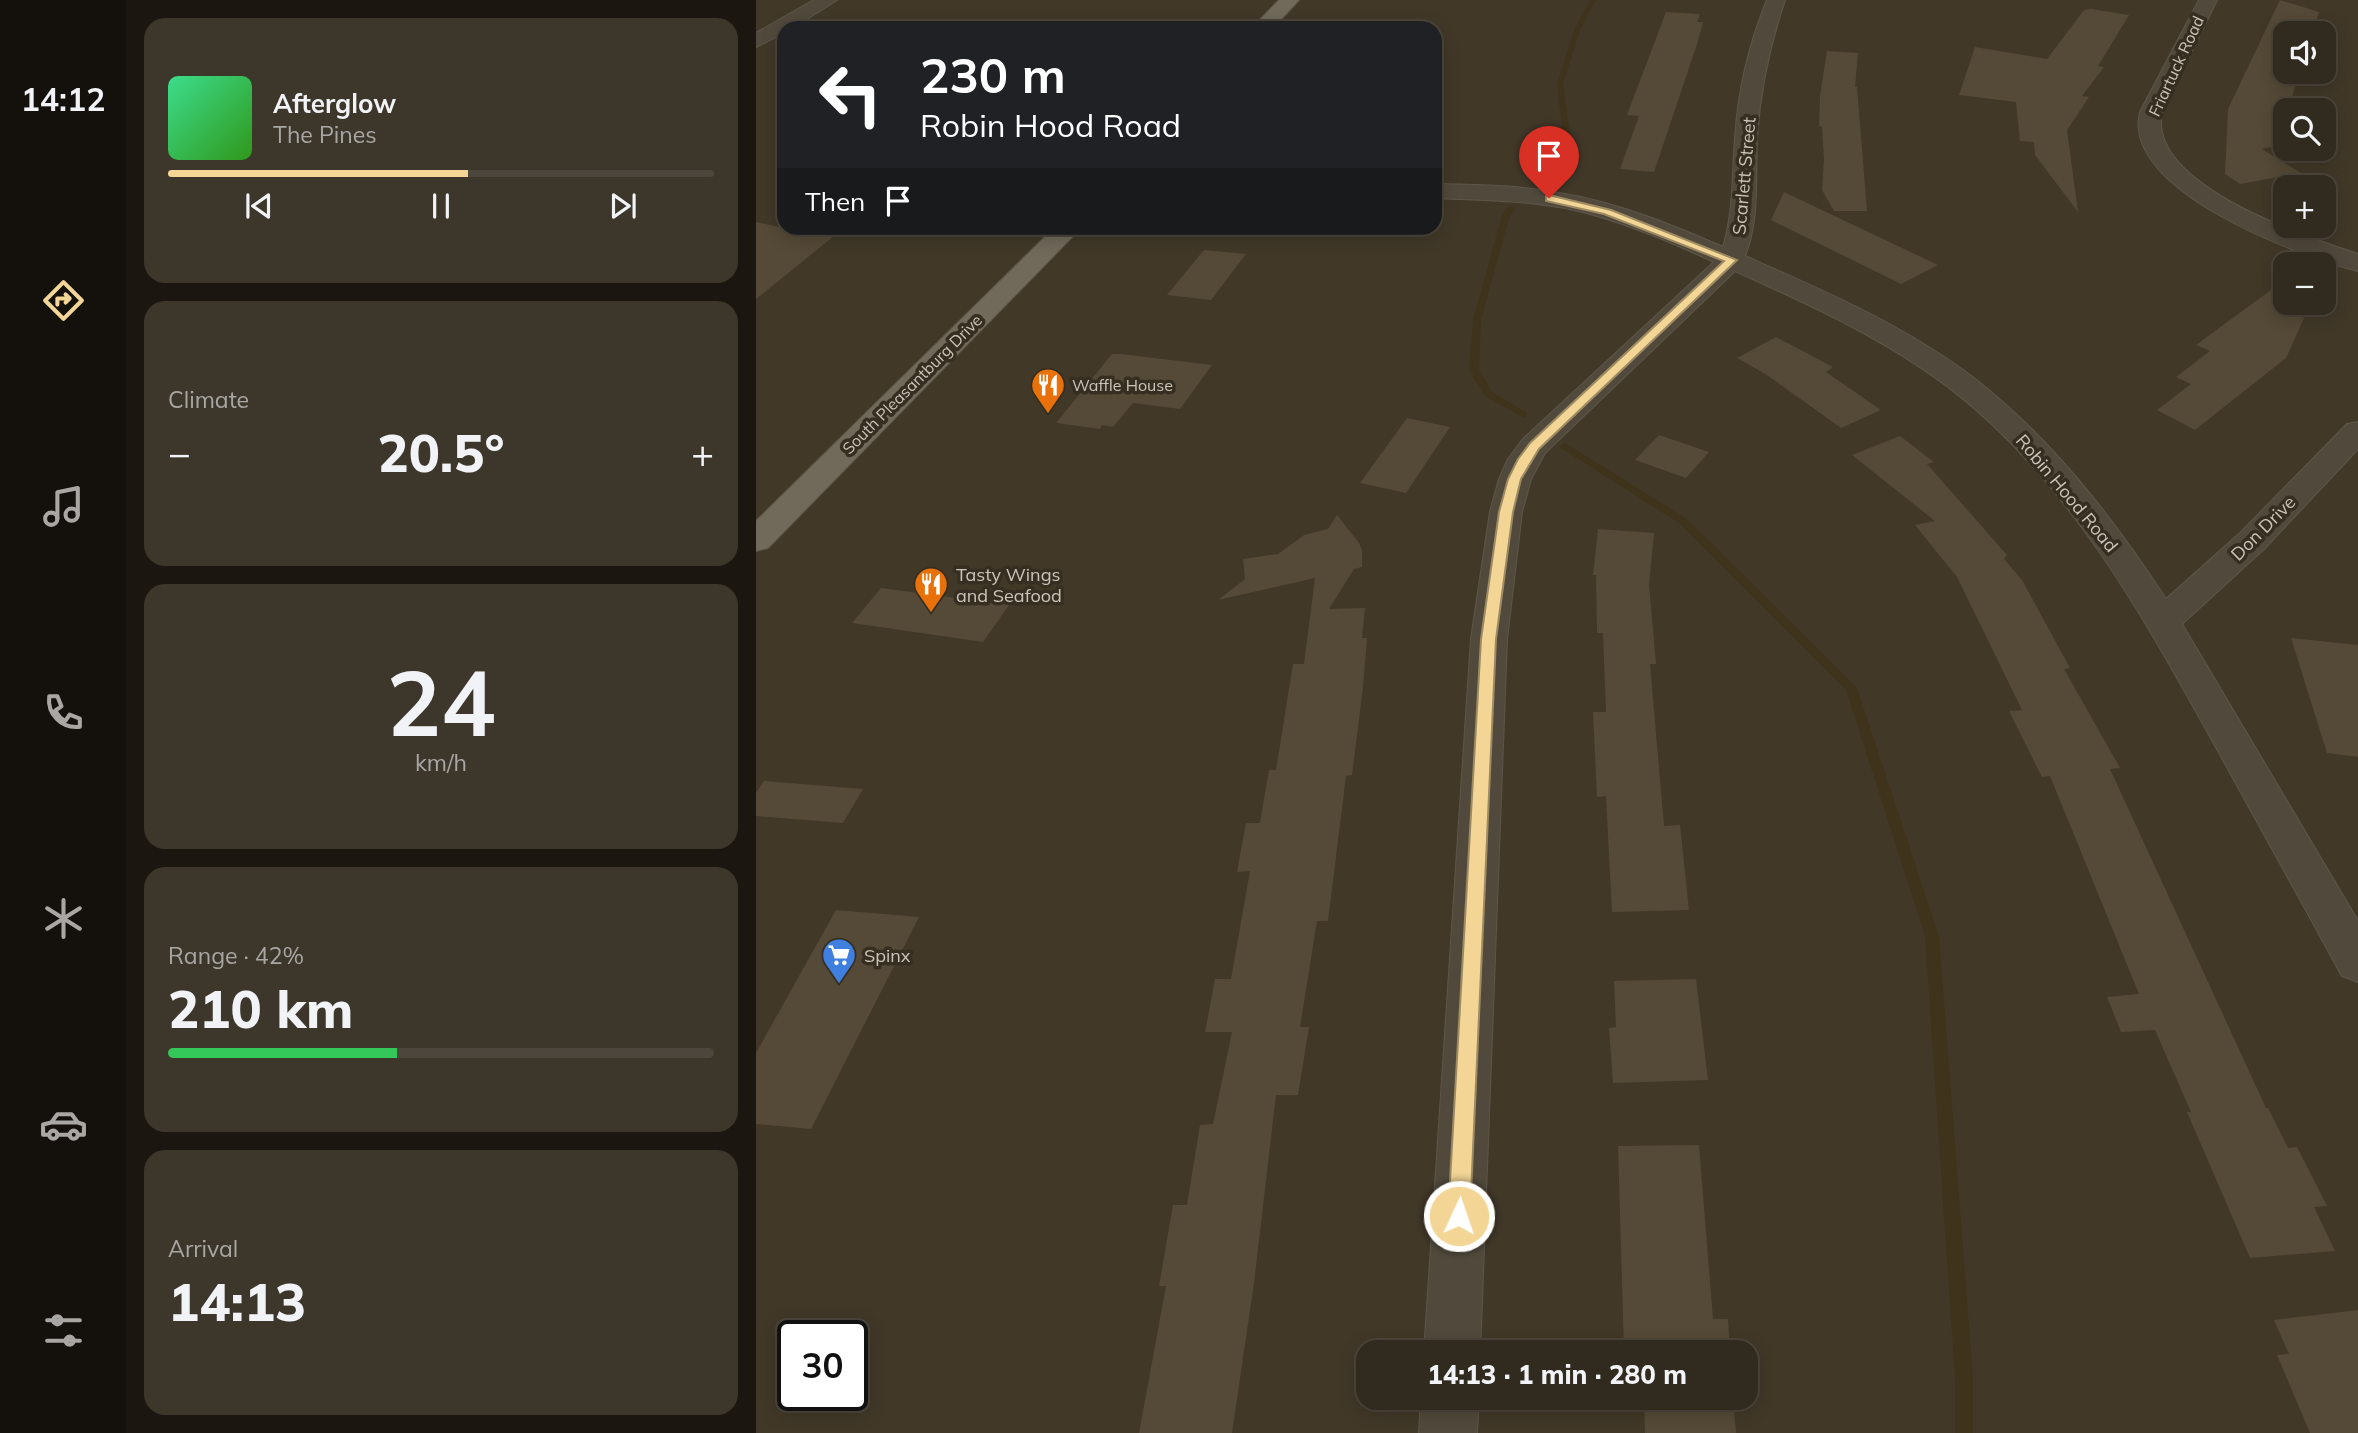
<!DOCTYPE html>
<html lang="en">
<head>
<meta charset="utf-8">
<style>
	body { margin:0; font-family:Mulish,sans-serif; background:#3d362b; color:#f1f3f6; height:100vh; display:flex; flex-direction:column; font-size:26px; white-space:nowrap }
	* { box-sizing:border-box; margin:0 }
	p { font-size:23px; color:#a8a7a4 }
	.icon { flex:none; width:38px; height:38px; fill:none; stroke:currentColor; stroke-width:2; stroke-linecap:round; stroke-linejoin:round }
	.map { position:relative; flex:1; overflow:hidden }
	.sheet { display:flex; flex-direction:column; gap:18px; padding:18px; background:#1b1710; width:630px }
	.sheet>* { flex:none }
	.guide { position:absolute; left:21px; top:21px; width:665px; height:214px; border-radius:21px; box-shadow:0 4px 18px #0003,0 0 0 2px #4c463c; background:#202124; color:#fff; overflow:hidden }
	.buttons { position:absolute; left:1517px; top:21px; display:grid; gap:14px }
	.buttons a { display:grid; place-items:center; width:63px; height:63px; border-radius:14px; background:#312a1e; box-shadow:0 4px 18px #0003,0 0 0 2px #4c463c; font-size:35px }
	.speed { position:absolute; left:21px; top:1320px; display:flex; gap:14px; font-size:35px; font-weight:700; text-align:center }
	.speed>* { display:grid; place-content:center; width:91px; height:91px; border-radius:50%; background:#312a1e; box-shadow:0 4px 18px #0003,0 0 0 2px #4c463c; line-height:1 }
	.speed .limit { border:4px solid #111; border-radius:10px; background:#fff; color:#111 }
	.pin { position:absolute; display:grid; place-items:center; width:60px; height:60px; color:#fff; margin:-72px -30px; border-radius:50% 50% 50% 0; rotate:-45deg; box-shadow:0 0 7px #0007 }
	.pin .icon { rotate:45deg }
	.me { position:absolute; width:77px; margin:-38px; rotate:3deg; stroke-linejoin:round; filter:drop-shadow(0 0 5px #0008) }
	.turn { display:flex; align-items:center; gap:24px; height:147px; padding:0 28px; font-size:32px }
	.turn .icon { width:91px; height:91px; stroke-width:2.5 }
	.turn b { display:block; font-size:49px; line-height:60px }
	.then { display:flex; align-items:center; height:66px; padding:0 28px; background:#0003; gap:14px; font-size:26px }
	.big { font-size:52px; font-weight:800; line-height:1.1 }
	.sheet .card { flex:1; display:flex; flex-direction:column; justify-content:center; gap:10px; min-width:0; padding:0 24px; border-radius:21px; background:#3d362b }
	.sheet .dial { align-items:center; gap:0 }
	.dial b { font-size:91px; line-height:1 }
	.song { display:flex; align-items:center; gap:21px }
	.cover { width:84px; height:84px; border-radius:10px; background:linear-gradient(135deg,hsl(150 70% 55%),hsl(110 70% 35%)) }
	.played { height:7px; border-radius:4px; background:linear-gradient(90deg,#f3d696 55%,#4c463c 55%) }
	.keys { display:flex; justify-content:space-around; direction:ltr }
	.heat { display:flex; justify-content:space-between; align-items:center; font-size:38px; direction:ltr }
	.charge { height:10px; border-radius:5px; background:linear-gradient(90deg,#34c759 42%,#4c463c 0) }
	.trip { position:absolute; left:600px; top:1340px; width:402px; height:70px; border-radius:21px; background:#312a1e; box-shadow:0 4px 18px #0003,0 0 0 2px #4c463c; font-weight:800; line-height:70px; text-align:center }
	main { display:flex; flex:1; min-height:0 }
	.menu { display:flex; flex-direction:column; width:126px; justify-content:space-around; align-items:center; background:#14110c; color:#a8a7a4 }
	.menu .icon { width:49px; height:49px }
	.menu .current { color:#f3d696 }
	.menu b { font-size:32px; color:#f1f3f6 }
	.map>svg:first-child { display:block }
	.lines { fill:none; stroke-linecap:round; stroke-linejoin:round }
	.stream { fill:#3f331b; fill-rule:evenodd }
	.building { fill:#554a37 }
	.street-casing { stroke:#5d5649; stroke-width:2 }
	.primary-casing { stroke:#5d5649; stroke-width:2 }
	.street { fill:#514a3c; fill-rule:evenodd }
	.primary { fill:#71695a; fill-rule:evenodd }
	.route { fill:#f3d696; stroke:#9e8b62; stroke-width:2 }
	.labels { text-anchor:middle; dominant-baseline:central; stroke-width:7; stroke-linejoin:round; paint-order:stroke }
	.far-street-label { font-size:16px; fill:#cbc5b9; stroke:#362f21 }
	.far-poi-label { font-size:16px; fill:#cbc5b9; stroke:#362f21; text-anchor:start }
	.street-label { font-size:18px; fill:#cbc5b9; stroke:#362f21 }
	.poi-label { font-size:18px; fill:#cbc5b9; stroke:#362f21; text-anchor:start }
</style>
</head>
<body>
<main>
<nav class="menu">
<b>14:12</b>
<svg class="icon current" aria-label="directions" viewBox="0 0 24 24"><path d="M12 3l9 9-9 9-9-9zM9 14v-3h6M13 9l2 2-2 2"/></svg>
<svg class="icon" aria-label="music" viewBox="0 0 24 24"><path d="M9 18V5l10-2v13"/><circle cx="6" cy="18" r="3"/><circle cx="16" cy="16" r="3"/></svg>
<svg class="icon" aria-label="phone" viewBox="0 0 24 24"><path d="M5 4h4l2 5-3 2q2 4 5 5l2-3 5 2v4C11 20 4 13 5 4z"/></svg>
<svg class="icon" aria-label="climate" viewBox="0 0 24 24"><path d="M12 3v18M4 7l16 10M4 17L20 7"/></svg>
<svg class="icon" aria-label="car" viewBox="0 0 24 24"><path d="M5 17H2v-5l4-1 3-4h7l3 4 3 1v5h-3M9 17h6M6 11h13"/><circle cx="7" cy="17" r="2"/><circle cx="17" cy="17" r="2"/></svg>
<svg class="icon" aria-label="filters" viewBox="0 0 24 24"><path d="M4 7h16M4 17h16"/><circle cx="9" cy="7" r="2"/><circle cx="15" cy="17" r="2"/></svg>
</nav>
<section class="sheet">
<div class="card">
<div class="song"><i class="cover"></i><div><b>Afterglow</b><p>The Pines</p></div></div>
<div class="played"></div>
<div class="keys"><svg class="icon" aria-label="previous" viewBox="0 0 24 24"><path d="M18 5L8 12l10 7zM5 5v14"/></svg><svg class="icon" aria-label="pause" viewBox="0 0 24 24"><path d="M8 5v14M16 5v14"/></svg><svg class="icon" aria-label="next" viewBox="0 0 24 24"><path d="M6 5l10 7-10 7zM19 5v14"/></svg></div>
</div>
<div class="card"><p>Climate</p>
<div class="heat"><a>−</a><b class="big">20.5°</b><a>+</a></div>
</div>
<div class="card dial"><b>24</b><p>km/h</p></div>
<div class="card"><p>Range · 42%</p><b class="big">210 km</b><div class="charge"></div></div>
<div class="card"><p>Arrival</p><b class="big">14:13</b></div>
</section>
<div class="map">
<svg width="1602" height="1433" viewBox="0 0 1602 1433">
	<rect width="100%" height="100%" fill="#413828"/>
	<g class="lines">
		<!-- stream -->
		<g class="stream">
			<polygon points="834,0 840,0 824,30 807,84 817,154 787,184 781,184 781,180 809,154 801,84 818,30"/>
			<polygon points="753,206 760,208 754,215 725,320 723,370 736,392 771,413 771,417 768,418 729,396 713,370 717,320 746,215"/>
			<polygon points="809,443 931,519 1101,688 1183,936 1217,1378 1217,1433 1199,1433 1199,1378 1169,936 1090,690 923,523 805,448 804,446"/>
		</g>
	</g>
	<!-- building -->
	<g class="building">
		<polygon points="1524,0 1563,12 1556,33 1530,33 1530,72 1544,72 1520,146 1506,149 1545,173 1484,184 1469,174 1472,109"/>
		<polygon points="1335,9 1373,15 1342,66 1348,67 1326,96 1333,97 1311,130 1322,212 1279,155 1278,142 1264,141 1260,102 1203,95 1219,47 1291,59 1328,10"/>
		<polygon points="910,12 944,14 941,22 947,22 942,41 898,172 864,169 883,116 871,115"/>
		<polygon points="1071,51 1102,53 1099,87 1101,87 1111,211 1078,211 1066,190 1068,159 1066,127 1063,126 1064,96"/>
		<polygon points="1028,192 1182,265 1145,284 1015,220"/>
		<polygon points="0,222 28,228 83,232 0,299"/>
		<polygon points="448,250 490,254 455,300 411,295"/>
		<polygon points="1530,279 1530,303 1555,303 1530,358 1439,430 1401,410 1435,384 1420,377 1454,351 1440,345"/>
		<polygon points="1020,337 1077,367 1070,372 1125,410 1085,428 1011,375 981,358"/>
		<polygon points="356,354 365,354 456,365 424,409 377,403 357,427 346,425 344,429 300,423"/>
		<polygon points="651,418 694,427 650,493 604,483"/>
		<polygon points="903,435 953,452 930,478 879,460"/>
		<polygon points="1144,436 1178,462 1171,464 1251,555 1248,559 1266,580 1314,668 1308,669 1364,768 1354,769 1510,1108 1512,1108 1532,1148 1541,1147 1571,1206 1558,1207 1579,1251 1494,1258 1431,1112 1435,1112 1399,1030 1365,1032 1351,997 1383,994 1294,776 1286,777 1253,711 1266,710 1201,577 1159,525 1179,521 1096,455"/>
		<polygon points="581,515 603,543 606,550 606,567 598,569 573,609 609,608 606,638 611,638 607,687 596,775 590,776 572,921 561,921 544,1027 553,1027 542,1095 520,1095 498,1283 476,1433 383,1433 410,1286 403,1286 417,1205 431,1205 444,1125 457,1124 476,1032 449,1032 459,979 475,979 494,871 481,872 490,823 504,823 513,770 520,770 537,664 548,664 559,578 462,600 489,579 487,559 522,554 548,535 572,529"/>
		<polygon points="842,529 898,533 893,585 900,664 894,664 908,826 924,825 933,910 856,912 850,796 841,797 837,712 850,712 847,633 841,633 840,575 837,575"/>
		<polygon points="125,588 253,605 227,642 96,623"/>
		<polygon points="1535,638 1602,645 1602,757 1571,753"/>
		<polygon points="8,781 107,789 87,823 0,816 0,793"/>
		<polygon points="80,910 163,917 55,1129 0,1124 0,1053"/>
		<polygon points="940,979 952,1080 857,1083 853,1028 860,1027 858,981"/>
		<polygon points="943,1145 957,1319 972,1319 974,1353 868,1353 862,1146"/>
		<polygon points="1602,1310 1602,1433 1554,1433 1521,1355 1533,1354 1518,1320"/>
		<polygon points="869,1398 977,1398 980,1433 889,1433 888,1402 869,1401"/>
	</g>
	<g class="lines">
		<!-- street casing -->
		<g class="street-casing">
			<g id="street">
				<polygon points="58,0 81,0 37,28 28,28 28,33 0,47 0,33"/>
				<path d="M 1011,0 L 1029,0 C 1014,44 1004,91 1001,138 C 999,178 1004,218 989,256 C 1068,291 1150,326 1219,379 C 1296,439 1357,518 1410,599 L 1484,533 L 1591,424 L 1602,422 L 1602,449 L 1508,549 L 1426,624 L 1602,921 L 1602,982 L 1586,976 C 1543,897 1499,818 1456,740 C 1386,614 1312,480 1196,390 C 1130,339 1054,305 979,271 L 789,453 L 775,479 L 766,512 L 751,639 L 724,1353 L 668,1353 L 715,639 L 734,512 L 743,479 L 752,459 L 767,439 L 958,262 C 913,241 866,221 818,210 C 772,200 725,200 679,198 L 679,184 C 720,185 762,185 803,193 C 860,202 914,224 967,247 C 978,211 976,175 979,138 C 982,91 993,44 1011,0 Z"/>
				<path d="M 1443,0 L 1461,0 L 1406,112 C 1390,185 1551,237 1602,254 L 1602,271 C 1545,257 1364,190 1384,112 Z"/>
				<polygon points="665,1398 723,1398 721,1433 663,1433"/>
			</g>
		</g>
		<!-- primary casing -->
		<g class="primary-casing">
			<g id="primary">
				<polygon points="523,0 543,0 517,28 496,28"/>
				<polygon points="298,228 325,228 12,548 0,551 0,521"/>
			</g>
		</g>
		<!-- street -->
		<use href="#street" class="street"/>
		<!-- primary -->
		<use href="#primary" class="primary"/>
	</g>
	<!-- route -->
	<polygon class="route" points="793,195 855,210 981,260 783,449 765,479 757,512 740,639 714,1216 711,1223 703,1226 695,1223 692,1216 725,639 743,512 752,479 762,459 774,443 968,261 848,214 790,201 790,196"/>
	<!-- icons -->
	<defs>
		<g id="restaurant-pin" transform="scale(1.75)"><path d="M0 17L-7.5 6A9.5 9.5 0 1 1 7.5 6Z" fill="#e8710a" stroke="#362f21"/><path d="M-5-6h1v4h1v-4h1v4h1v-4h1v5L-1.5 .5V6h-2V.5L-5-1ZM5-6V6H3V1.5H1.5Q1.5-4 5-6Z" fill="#fff"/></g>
		<g id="supermarket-pin" transform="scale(1.75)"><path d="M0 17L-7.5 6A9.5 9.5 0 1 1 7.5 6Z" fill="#3f7fe0" stroke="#362f21"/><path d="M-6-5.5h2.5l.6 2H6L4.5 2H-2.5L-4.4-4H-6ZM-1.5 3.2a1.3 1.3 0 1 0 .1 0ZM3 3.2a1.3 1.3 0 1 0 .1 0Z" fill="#fff"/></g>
	</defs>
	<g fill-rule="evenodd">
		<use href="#restaurant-pin" x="292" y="385"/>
		<use href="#restaurant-pin" x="175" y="584"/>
		<use href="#supermarket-pin" x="83" y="955"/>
	</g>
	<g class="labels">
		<!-- far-street labels -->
		<g class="far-street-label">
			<text transform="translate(1420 66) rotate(-65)">Friartuck Road</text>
			<text transform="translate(156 384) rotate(-45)">South Pleasantburg Drive</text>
		</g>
		<!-- far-poi labels -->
		<g class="far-poi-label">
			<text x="316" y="385">Waffle House</text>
		</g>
		<!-- street labels -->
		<g class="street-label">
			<text transform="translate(988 176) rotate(-85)">Scarlett Street</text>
			<text transform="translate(1311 493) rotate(50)">Robin Hood Road</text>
			<text transform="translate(1507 528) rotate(-45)">Don Drive</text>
		</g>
		<!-- poi labels -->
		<g class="poi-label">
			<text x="200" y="574">Tasty Wings<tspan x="200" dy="21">and Seafood</tspan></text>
			<text x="108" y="955">Spinx</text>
		</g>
	</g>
</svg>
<div class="buttons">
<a><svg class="icon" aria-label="sound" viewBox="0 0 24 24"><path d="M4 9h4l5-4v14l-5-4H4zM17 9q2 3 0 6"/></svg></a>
<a><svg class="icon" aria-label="search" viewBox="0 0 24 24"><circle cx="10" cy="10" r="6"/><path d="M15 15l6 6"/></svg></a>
<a>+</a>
<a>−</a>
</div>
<div class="speed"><div class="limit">30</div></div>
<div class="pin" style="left:793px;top:198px;background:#d93025"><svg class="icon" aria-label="arrive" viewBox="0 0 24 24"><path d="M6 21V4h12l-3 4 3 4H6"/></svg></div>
<svg class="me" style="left:703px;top:1216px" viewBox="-20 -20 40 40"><circle r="17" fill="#f3d696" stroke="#fff" stroke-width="3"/><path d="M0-11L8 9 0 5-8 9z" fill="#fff"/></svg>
<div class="trip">14:13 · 1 min · 280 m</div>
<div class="guide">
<div class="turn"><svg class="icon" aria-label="left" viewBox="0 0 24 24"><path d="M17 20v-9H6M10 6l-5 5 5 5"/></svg><div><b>230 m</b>Robin Hood Road</div></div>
<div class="then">Then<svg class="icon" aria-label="arrive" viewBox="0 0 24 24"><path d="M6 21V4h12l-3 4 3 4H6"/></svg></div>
</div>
</div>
</main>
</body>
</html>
